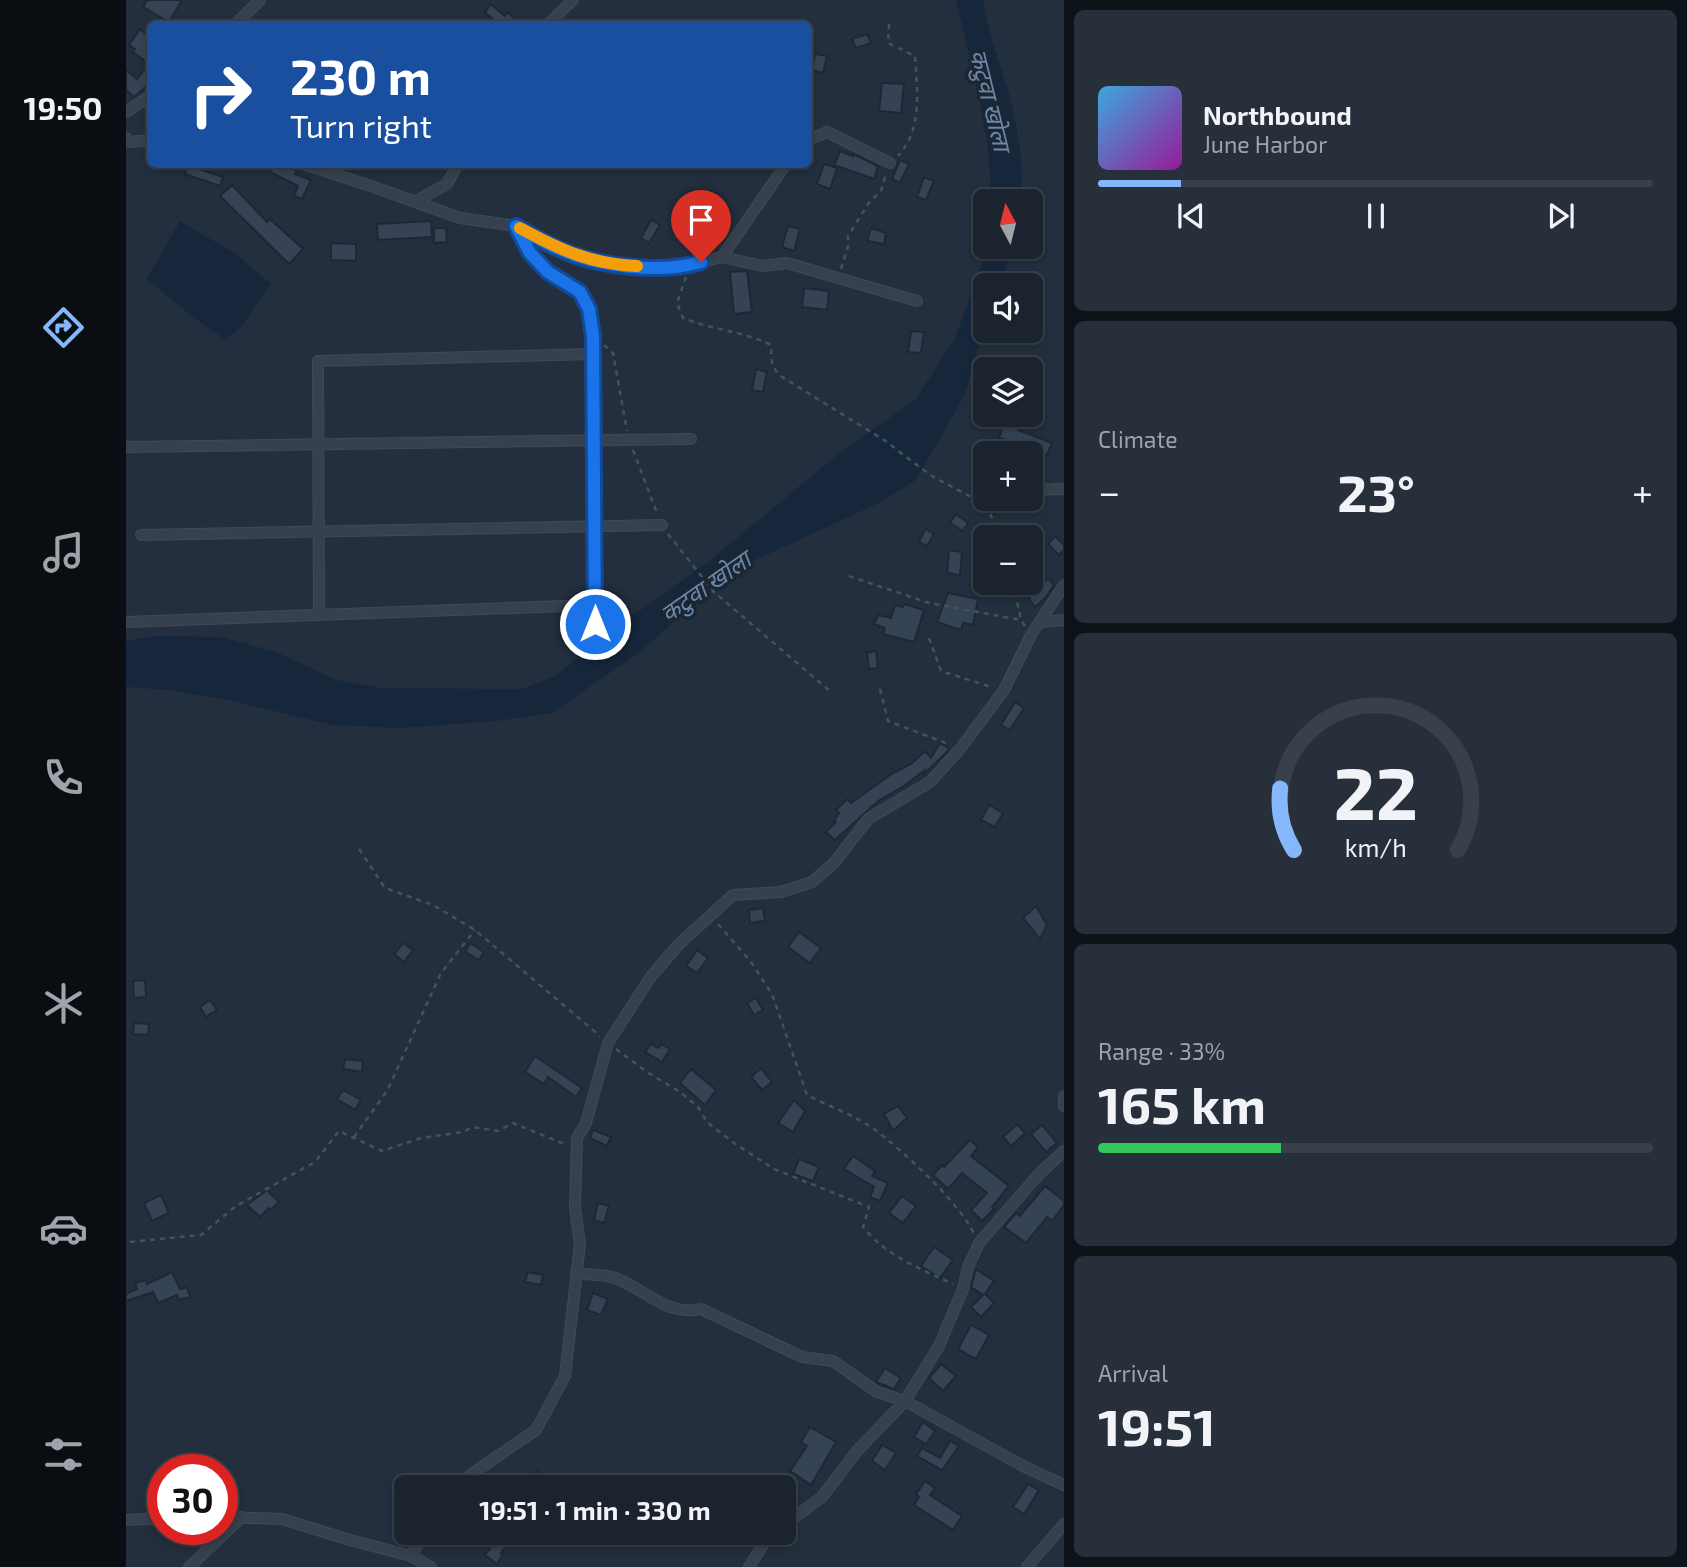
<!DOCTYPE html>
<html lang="en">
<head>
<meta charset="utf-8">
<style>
	body { margin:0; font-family:"Exo 2","Noto Sans Devanagari",sans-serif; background:#272f3a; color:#f1f3f6; height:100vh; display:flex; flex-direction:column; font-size:26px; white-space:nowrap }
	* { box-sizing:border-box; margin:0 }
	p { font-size:23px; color:#9fa4aa }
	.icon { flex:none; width:38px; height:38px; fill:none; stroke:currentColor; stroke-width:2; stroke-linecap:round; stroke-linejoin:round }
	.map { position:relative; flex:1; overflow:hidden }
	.sheet { display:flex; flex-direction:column; gap:10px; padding:10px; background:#0e1319; width:623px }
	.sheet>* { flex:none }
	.hud { position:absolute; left:21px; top:21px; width:665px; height:147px; border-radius:10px; box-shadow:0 4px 10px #0003,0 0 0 2px #38404a; background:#1a4fa0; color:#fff; overflow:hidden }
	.needle { width:46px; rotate:353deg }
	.buttons { position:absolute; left:847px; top:189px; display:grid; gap:14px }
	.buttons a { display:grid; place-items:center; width:70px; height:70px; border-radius:10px; background:#1a232e; box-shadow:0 4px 10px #0003,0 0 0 2px #38404a; font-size:35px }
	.speed { position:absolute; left:21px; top:1454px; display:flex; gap:14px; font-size:35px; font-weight:700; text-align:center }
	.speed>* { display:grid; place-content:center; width:91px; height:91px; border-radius:50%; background:#1a232e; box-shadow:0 4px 10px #0003,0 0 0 2px #38404a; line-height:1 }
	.speed .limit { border:10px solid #d22; background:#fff; color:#111 }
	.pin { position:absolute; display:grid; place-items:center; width:60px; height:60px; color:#fff; margin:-72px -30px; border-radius:50% 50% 50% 0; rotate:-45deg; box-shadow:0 0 7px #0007 }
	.pin .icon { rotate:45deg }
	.me { position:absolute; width:77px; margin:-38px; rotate:0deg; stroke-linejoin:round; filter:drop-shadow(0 0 5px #0008) }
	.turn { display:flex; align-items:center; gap:24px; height:147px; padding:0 28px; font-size:32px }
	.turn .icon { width:91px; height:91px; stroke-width:2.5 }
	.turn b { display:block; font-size:49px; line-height:60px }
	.big { font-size:52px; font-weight:700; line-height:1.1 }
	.sheet .tile { flex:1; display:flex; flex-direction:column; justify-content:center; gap:10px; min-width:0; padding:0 24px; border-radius:10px; background:#272f3a }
	.sheet .dial { align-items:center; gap:0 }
	.dial svg { height:182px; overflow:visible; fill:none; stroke:#38404a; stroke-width:7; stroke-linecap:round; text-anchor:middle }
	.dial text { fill:#f1f3f6; stroke:none }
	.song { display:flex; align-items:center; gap:21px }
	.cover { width:84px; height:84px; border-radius:10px; background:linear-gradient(135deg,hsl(200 70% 55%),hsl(300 70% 35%)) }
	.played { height:7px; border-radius:4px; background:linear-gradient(90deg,#86b7fb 15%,#38404a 15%) }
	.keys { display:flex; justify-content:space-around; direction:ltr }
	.heat { display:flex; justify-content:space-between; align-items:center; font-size:38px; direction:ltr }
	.charge { height:10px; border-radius:5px; background:linear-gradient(90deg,#34c759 33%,#38404a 0) }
	.trip { position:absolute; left:268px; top:1475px; width:402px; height:70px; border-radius:10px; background:#1a232e; box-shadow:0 4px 10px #0003,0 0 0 2px #38404a; font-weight:700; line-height:70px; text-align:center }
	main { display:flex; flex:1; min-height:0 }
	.tab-bar { display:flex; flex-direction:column; width:126px; justify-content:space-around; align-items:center; background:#0a0e12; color:#9fa4aa }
	.tab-bar .icon { width:49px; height:49px }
	.tab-bar .current { color:#86b7fb }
	.tab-bar b { font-size:32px; color:#f1f3f6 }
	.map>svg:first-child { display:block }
	.water { fill:#16273c }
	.building { fill:#354354; stroke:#1e2835; stroke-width:2 }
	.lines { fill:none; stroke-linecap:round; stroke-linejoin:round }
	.street-casing { stroke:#404a57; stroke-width:12 }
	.path { stroke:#3e5657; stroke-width:2.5; stroke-dasharray:5 5; stroke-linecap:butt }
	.street { stroke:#37414e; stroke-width:10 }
	.route-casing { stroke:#114b97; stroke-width:18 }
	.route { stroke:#1a73e8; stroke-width:12 }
	.slow { stroke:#f59e0b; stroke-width:12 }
	.labels { text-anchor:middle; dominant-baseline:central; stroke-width:7; stroke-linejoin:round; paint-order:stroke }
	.water-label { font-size:24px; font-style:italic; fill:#6b87a9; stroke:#1c2633 }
</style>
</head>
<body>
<main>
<nav class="tab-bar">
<b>19:50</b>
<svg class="icon current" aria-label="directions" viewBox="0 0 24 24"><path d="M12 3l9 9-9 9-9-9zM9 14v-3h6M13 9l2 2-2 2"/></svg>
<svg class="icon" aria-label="music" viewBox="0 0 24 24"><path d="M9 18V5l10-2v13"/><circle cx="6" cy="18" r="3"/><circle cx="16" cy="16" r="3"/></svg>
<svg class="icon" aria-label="phone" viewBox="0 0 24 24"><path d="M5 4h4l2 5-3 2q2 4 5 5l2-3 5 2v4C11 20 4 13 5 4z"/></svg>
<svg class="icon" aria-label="climate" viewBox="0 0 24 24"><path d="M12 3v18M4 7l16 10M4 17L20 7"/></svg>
<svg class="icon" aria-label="car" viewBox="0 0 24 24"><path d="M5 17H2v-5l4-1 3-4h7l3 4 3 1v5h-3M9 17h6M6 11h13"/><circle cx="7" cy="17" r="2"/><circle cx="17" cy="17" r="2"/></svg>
<svg class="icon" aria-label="filters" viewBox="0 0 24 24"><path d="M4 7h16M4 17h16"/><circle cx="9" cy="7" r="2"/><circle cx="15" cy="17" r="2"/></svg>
</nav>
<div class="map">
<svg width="938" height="1567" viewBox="0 0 938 1567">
	<rect width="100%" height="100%" fill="#232f3e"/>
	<!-- water -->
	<g class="water">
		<path d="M 830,0 L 857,0 C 861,33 874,62 883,94 C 892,127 898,167 895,201 L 865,201 C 866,134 845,65 830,0 Z"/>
		<polygon points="54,221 110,254 145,284 115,327 99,340 63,314 21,279"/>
		<polygon points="862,247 885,247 877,281 875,285 859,285 859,323 838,396 790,480 751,504 627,561 572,600 514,652 426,713 371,721 274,728 207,725 102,700 43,690 0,687 0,641 28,636 95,637 150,652 210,680 256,688 396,689 431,675 472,640 582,562 716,451 790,399 829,338"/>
	</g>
	<!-- building -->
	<g class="building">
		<polygon points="21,0 56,0 43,22 17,7"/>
		<polygon points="365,4 379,16 382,12 389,19 387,22 390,24 372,24 359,12"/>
		<polygon points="14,29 24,37 24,83 8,97 0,90 0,70 11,79 23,64 7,52 9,49 3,45"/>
		<polygon points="741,34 745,43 730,48 726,39"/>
		<polygon points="689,54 701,56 697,73 686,70"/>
		<polygon points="756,83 778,84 775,113 753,111"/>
		<polygon points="714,151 727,156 727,154 752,166 748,179 708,165"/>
		<polygon points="774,160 783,164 774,183 766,179"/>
		<polygon points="147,164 160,170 162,166 171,171 169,174 185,180 176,199 168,196 172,186 144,172"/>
		<polygon points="698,164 711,168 704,189 691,184"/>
		<polygon points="62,165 97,177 94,186 59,174"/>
		<polygon points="798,177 808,181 800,200 791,197"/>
		<polygon points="106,185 141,222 144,219 177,249 163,264 94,196"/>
		<polygon points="525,220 534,225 523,243 515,238"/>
		<polygon points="305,221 306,237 252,240 251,224"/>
		<polygon points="662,226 674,229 668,251 656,247"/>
		<polygon points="308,228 320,228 321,242 308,243"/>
		<polygon points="745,228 760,233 758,244 741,241"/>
		<polygon points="205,243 230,244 230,261 205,260"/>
		<polygon points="621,271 626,312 608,314 604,272"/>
		<polygon points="678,288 703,291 701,310 676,307"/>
		<polygon points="785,331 798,332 795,353 782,352"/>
		<polygon points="630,369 641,372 637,392 626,390"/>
		<polygon points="878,422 893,426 892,430 926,443 921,455 904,446 873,438"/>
		<polygon points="830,514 842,523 837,531 824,523"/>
		<polygon points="799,529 808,534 801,546 793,542"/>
		<polygon points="929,536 938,545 938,550 933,555 922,544"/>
		<polygon points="823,550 836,552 834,575 821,573"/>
		<polygon points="922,578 928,585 920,597 909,607 902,597"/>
		<polygon points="854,583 867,583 864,595 852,592"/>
		<polygon points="822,593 852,599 847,625 837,623 835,630 811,622"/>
		<polygon points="778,604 798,610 788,642 757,634 759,628 748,624 752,615 765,618 769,605 777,607"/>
		<polygon points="750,651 752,668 743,669 741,653"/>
		<polygon points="889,702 898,708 884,730 875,725"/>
		<polygon points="814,743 824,749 797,775 799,770 778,786 752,801 709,840 700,832 710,822 708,821 713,813 710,810 721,799 725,803 767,773 785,764 799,751 805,758"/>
		<polygon points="863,805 877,813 869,827 855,820"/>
		<polygon points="910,906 921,925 914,939 897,918"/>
		<polygon points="637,908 639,921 624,923 623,910"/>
		<polygon points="673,932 695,948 684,963 662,947"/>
		<polygon points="277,943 287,950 278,962 268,954"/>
		<polygon points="344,943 358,952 353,960 339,952"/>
		<polygon points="571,950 582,958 571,973 560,966"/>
		<polygon points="19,980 20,997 8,998 7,981"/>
		<polygon points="630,998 637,1010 628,1015 621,1003"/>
		<polygon points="84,1000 91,1010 80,1017 74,1007"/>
		<polygon points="8,1023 23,1024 22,1035 7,1034"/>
		<polygon points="525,1044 533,1048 535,1044 544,1049 536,1062 519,1052"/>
		<polygon points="409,1056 456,1088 450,1097 422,1077 418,1084 399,1072"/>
		<polygon points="219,1059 237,1061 236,1072 217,1069"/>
		<polygon points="635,1068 646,1082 636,1090 625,1077"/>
		<polygon points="565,1069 590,1090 579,1105 554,1083"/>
		<polygon points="217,1090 235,1100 229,1110 211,1099"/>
		<polygon points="668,1100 679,1111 667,1132 652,1123"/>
		<polygon points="772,1106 781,1118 767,1131 758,1114"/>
		<polygon points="891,1124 899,1133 885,1146 877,1137"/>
		<polygon points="916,1125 931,1143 920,1152 905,1134"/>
		<polygon points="467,1130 485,1137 481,1146 464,1138"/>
		<polygon points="844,1140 852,1147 845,1156 883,1186 866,1207 868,1209 856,1221 845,1210 861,1193 836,1173 822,1189 807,1175 816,1165 818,1167"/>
		<polygon points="727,1156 749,1171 746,1176 762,1183 754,1201 744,1197 748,1187 718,1169"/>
		<polygon points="673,1159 693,1167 687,1181 667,1174"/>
		<polygon points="919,1186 938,1201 938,1205 926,1221 921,1217 900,1243 878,1227 890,1213 894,1216"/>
		<polygon points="141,1190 153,1202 145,1210 143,1208 134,1217 121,1205"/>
		<polygon points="35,1195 43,1213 26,1221 18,1203"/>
		<polygon points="776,1196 790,1206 777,1223 763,1213"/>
		<polygon points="472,1203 483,1206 478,1223 468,1220"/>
		<polygon points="808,1247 827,1260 814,1278 795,1266"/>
		<polygon points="850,1269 868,1281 859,1294 868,1303 855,1317 845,1307 857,1295 845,1287"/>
		<polygon points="46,1272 54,1289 61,1287 64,1297 52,1300 51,1295 32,1303 27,1292 0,1301 0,1294 11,1289 9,1283 20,1280 21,1284"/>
		<polygon points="402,1272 417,1275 415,1285 399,1282"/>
		<polygon points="467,1293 482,1299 475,1315 461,1310"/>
		<polygon points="845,1325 863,1335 850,1359 832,1349"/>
		<polygon points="815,1364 830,1376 817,1391 803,1378"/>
		<polygon points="759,1368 775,1378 768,1389 750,1382"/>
		<polygon points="797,1422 809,1431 800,1444 788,1437"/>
		<polygon points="684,1427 710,1442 685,1485 664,1471 681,1446 675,1442"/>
		<polygon points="824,1441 833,1446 816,1470 791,1456 796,1448 814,1458"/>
		<polygon points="756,1445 770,1453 759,1470 746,1461"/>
		<polygon points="411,1471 428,1488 410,1488 402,1480"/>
		<polygon points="799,1481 809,1488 804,1495 836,1516 827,1530 788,1505 793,1497 790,1494"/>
		<polygon points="902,1484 913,1490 898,1514 887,1507"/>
		<polygon points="369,1533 383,1542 375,1553 377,1554 371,1564 359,1555 367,1544 363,1541"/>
	</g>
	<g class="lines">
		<!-- street casing -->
		<g class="street-casing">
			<g id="street">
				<polyline points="110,24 134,0"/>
				<polyline points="422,24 447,0"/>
				<polyline points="0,112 24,96"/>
				<polyline points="0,138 4,142 24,140"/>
				<polyline points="682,140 701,132 764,163"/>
				<polyline points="177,164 245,186 334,218 390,226 433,250 468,262 554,268 596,257 636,266 661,263 791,301"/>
				<polyline points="288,202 321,184 332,164"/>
				<polyline points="391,227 404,253 422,272 454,292 463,309 467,336 469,624"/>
				<polyline points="596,257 660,164"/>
				<polyline points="0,447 565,439"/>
				<polyline points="905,490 938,489"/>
				<polyline points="857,503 871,499"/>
				<polyline points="15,535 536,525"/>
				<polyline points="193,615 192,361 467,354"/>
				<polyline points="0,622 468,605"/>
				<polyline points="914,622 938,620"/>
				<polyline points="938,1096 938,1106"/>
				<path d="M 450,1273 C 462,1275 478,1274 489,1278 C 520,1289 540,1317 575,1309 L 676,1357 L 707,1361 L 751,1392 L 779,1401 L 897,1466 L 938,1485"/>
				<polyline points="334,1488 344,1475 410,1430 439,1376 454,1244 449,1208 451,1138 460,1123 482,1043 524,978 552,945 607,895 655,892 686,882 708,863 742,819 804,782 834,749 878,690 905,635 938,585"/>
				<polyline points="96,1517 156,1519 224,1540 285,1556 305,1567"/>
				<polyline points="0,1520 37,1518"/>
				<polyline points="658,1525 696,1497 731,1451 779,1401 813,1346 837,1289 842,1267 853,1243 913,1174 938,1151"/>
				<polyline points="285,1556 299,1533"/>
				<polyline points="63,1567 116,1517"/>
				<polyline points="623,1567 642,1537 648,1533"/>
				<polyline points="901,1567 938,1524"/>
			</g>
		</g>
		<!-- path -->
		<g class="path">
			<path d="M 763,24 L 762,43 L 789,56 C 791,90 797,129 772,156"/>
			<polyline points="715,269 722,247 722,236 744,201 755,191 760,173"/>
			<path d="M 560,277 L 551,303 L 557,318 C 586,330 617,331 645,345 L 646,365 L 653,375 L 758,440 L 804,475 L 847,498"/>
			<polyline points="478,345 487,353 501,431"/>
			<polyline points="507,450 531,513"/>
			<polyline points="864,514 876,537"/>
			<polyline points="542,534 588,592 705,692"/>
			<polyline points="723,576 803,603 895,620"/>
			<polyline points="887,583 895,620 899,626"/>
			<polyline points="803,638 815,671 865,687"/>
			<polyline points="754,689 762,721 825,745"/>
			<polyline points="233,849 259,888 307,905 349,930 474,1036"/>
			<path d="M 592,924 L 625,962 L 646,994 L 681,1095 C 702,1106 728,1115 748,1129 C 776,1150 834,1203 848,1234"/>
			<path d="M 490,1049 L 521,1072 L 554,1092 L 572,1107 L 581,1122 L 608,1143 L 648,1169 L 743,1207 L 737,1227 C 760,1256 795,1269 827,1284"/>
			<polyline points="228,1137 261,1091 315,973 349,930"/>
			<polyline points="4,1242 75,1235 110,1206 189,1162 213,1131 256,1151 295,1138 337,1132 346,1127 372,1131 387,1123 441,1145"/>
		</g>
		<!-- street -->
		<use href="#street" class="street"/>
	</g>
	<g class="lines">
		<!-- route casing -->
		<g class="route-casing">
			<path id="route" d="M 469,624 L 467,336 L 463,309 L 454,292 L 422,272 L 404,253 L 390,226 C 404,234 418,243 433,249 C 472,267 534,274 575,262"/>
		</g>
		<!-- route -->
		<use href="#route" class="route"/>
		<!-- slow -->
		<path class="slow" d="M 394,228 C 434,250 465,264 511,266"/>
	</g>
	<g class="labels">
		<!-- water labels -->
		<g class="water-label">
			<text transform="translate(865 100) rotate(76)">कटुवा खोला</text>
			<text transform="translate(579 586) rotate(-35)">कटुवा खोला</text>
		</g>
	</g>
</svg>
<div class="buttons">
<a><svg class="needle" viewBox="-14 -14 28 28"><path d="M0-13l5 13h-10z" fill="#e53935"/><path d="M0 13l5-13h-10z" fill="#9fa4aa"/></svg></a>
<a><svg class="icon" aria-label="sound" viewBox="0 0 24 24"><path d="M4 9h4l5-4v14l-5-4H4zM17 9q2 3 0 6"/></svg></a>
<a><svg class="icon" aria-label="layers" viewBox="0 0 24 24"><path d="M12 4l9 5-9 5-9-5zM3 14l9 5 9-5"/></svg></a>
<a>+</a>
<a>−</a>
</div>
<div class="speed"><div class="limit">30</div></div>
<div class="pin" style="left:575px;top:262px;background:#d93025"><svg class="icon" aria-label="arrive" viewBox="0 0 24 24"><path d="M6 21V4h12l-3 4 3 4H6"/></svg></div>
<svg class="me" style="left:469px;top:624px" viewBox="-20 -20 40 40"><circle r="17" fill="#1a73e8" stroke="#fff" stroke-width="3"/><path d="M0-11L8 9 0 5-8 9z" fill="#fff"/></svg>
<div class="trip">19:51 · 1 min · 330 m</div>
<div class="hud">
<div class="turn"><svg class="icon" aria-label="right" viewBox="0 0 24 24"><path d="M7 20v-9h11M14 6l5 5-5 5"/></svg><div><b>230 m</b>Turn right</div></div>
</div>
</div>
<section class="sheet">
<div class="tile">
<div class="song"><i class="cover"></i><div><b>Northbound</b><p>June Harbor</p></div></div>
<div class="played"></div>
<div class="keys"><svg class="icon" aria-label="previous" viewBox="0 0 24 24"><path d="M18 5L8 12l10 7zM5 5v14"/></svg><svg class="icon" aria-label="pause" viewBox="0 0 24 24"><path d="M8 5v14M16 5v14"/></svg><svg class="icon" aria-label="next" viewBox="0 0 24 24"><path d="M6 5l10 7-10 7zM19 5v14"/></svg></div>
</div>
<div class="tile"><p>Climate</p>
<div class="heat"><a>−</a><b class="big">23°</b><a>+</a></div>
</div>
<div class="tile dial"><svg viewBox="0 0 100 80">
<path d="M14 69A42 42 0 1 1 86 69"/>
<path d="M14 69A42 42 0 0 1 8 42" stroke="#86b7fb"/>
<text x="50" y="56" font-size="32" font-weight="700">22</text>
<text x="50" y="72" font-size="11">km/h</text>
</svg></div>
<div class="tile"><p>Range · 33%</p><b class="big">165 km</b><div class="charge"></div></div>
<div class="tile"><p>Arrival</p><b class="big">19:51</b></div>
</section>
</main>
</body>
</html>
